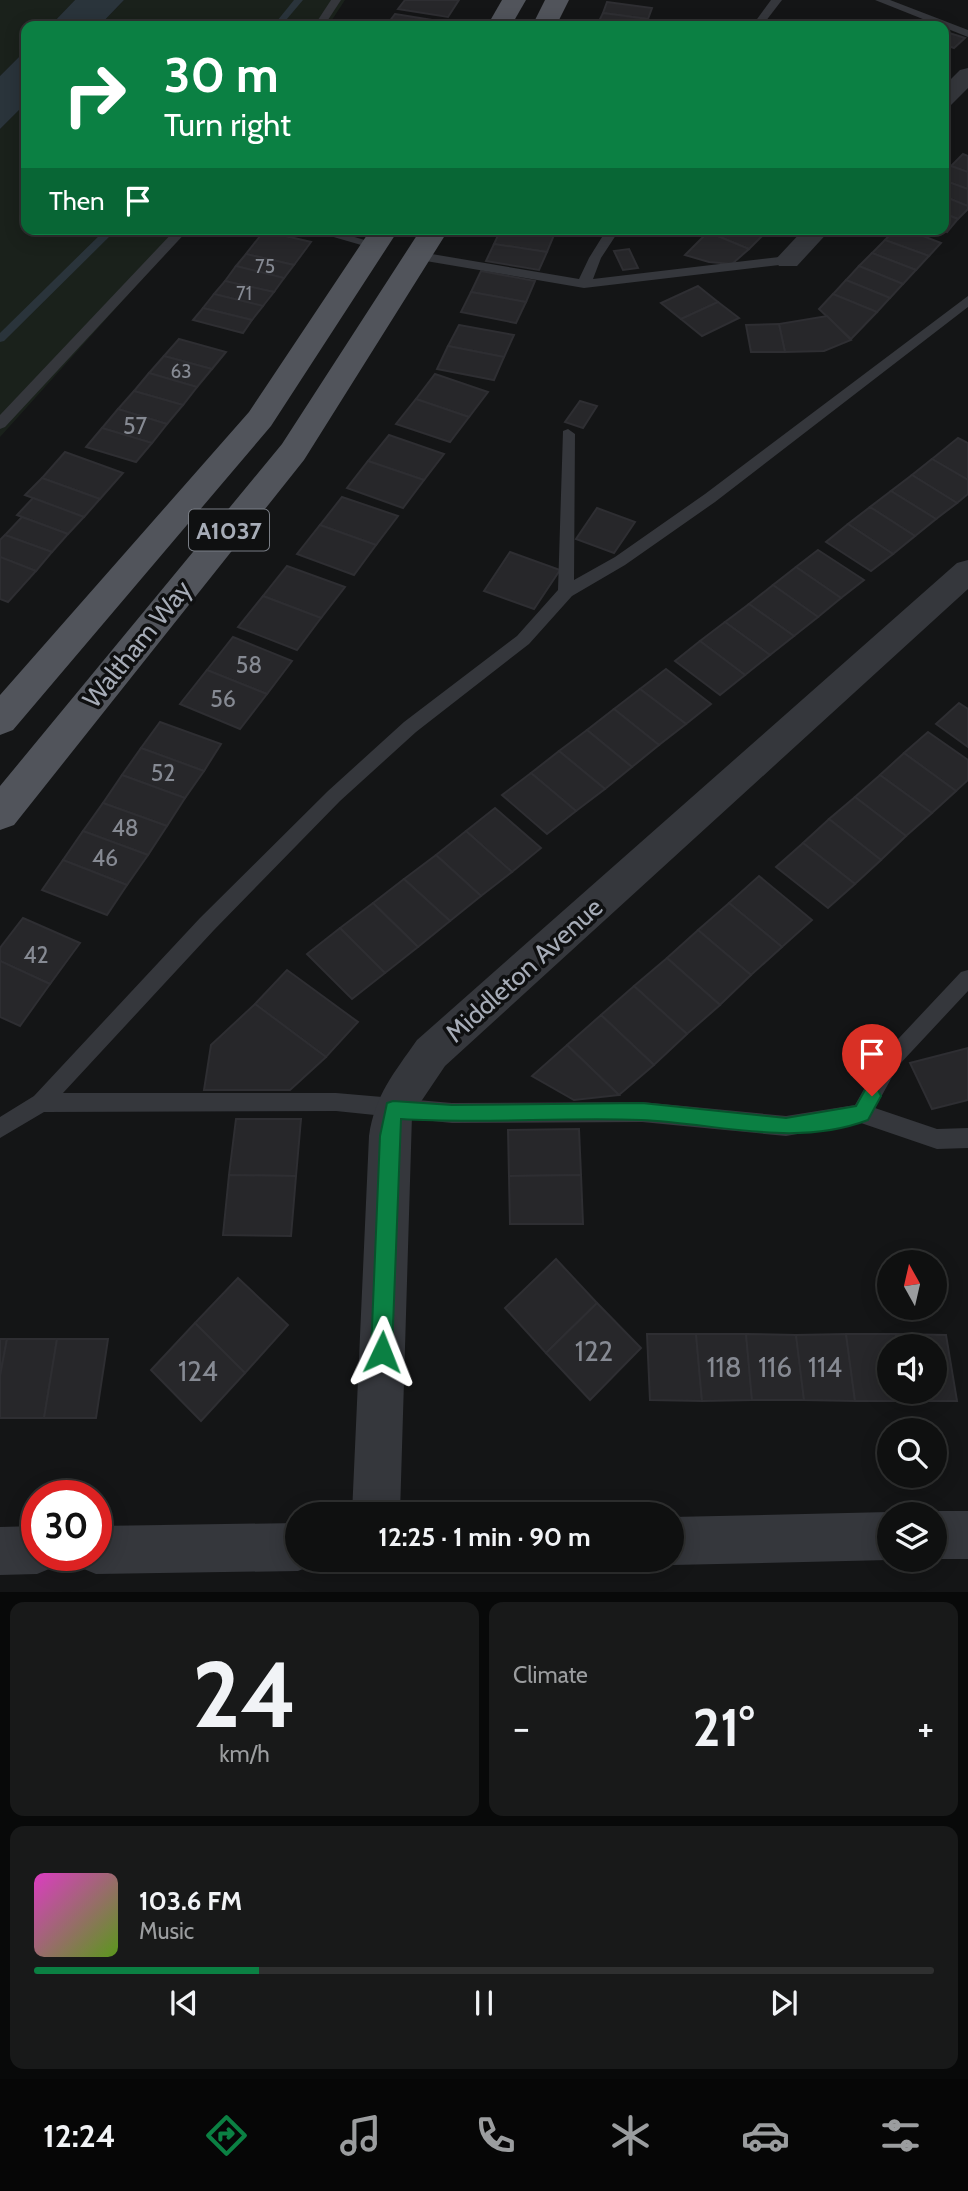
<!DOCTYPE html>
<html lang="en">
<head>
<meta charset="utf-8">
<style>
	body { margin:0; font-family:Cabin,sans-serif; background:#181919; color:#f1f3f6; height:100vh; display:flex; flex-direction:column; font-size:26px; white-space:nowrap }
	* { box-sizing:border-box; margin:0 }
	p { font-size:23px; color:#9b9d9f }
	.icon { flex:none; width:38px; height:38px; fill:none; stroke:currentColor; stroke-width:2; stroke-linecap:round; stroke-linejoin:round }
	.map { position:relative; height:1592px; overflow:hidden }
	.details { display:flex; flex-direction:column; gap:10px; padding:10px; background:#080909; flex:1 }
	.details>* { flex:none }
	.guide { position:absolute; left:21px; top:21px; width:928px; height:214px; border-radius:14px; box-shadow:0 4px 18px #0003,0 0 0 2px #2f3030; background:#0b8043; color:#fff; overflow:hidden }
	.needle { width:46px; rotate:352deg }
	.tools { position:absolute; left:877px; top:1250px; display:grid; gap:14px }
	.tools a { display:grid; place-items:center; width:70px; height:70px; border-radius:50%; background:#0f1010; box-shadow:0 4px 18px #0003,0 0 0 2px #2f3030; font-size:35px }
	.speed { position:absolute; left:21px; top:1480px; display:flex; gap:14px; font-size:35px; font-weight:700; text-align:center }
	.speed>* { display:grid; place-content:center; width:91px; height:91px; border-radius:50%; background:#0f1010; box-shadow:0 4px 18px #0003,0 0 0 2px #2f3030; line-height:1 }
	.speed .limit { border:10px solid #d22; background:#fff; color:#111 }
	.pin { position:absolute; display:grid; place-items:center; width:60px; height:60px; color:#fff; margin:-72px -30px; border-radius:50% 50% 50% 0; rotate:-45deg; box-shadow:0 0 7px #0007 }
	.pin .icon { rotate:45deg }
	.me { position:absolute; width:77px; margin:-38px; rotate:2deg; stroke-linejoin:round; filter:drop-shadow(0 0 5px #0008) }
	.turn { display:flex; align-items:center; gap:24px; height:147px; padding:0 28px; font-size:32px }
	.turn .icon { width:91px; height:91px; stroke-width:2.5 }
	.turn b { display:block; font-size:49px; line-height:60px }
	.then { display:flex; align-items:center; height:66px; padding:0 28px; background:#0003; gap:14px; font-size:26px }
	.big { font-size:52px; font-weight:700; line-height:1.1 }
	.details .tile { flex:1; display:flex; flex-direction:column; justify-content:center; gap:10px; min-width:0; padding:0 24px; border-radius:14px; background:#181919 }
	.details .dial { align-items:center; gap:0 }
	.dial b { font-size:91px; line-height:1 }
	.song { display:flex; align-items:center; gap:21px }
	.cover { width:84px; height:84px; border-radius:10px; background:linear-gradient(135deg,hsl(310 70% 55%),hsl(90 70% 35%)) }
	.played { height:7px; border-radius:4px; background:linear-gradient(90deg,#0b8043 25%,#2f3030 25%) }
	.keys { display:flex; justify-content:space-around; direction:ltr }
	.heat { display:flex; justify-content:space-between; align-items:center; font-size:38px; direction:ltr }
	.details .tiles { flex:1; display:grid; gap:10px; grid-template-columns:1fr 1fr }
	.tile:last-child { grid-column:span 2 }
	.trip { position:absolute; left:285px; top:1502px; width:399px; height:70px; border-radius:35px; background:#0f1010; box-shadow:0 4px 18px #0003,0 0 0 2px #2f3030; font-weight:700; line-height:70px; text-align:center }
	.dock { display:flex; height:112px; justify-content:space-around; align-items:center; background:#060606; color:#9b9d9f }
	.dock .icon { width:49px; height:49px }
	.dock .on { color:#0b8043 }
	.dock b { font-size:32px; color:#f1f3f6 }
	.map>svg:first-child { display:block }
	.green { fill:#1a211b }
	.water { fill:#2a343b }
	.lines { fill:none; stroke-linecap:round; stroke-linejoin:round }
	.stream { fill:#2a343b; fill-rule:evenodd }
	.building { fill:#27272a; stroke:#2e2e32; stroke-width:2 }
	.lane { fill:#35373c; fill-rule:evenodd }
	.street { fill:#35373c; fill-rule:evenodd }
	.primary { fill:#51545b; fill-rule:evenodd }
	.route { fill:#0b8043; stroke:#07532c; stroke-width:2 }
	.labels { text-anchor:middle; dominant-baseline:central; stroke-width:7; stroke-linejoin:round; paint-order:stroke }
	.far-number-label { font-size:19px; fill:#868a93 }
	.number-label { font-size:23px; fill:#868a93 }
	.shield { fill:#0f1011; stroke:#797d85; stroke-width:2 }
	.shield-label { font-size:24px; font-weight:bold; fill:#a6acb7 }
	.street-label { font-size:26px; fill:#a6acb7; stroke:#0f1011 }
	.near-number-label { font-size:28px; fill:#868a93 }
</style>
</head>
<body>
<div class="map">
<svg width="968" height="1593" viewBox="0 0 968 1593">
	<rect width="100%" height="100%" fill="#141516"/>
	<!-- green -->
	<g class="green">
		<polygon points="0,0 75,0 50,26 26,26 26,50 0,76"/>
		<polygon points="124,0 345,0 328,26 99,26"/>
		<polygon points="26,103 26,229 187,229 0,437 0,129"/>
	</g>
	<!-- water -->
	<g class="water">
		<polygon points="75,0 124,0 99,26 50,26"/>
		<polygon points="26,50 26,103 0,129 0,76"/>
	</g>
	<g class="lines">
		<!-- stream -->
		<g class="stream">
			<polygon points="294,0 303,0 281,26 273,26"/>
			<polygon points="106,229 117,229 4,341 0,342 0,333"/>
		</g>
	</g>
	<!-- building -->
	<g class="building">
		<polygon points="405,0 459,0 448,17 398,9"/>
		<polygon points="607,2 652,8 648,19 603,13"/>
		<polygon points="603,13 648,19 645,26 598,23"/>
		<polygon points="395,14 445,22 442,26 386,26"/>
		<polygon points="943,31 965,38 954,48 943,44"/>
		<polygon points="963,154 968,156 968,172 951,166"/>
		<polygon points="951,166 968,172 968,189 943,180 943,174"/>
		<polygon points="943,180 968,189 968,206 943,196"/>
		<polygon points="943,196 968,206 968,209 958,219 943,213"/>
		<polygon points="943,213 958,219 947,232 939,229 943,229"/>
		<polygon points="501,229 519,229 554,235 547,252 494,244"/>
		<polygon points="519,229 557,229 554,235"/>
		<polygon points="710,229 748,229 763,235 749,249 708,232"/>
		<polygon points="895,229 905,229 941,243 929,256 885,240"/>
		<polygon points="264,231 311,242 294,265 246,254"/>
		<polygon points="708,232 749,249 732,264 709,262 685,255"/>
		<polygon points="885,240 929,256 916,270 872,253"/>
		<polygon points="494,244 547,252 539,270 486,261"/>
		<polygon points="629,249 638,268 623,270 614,251"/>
		<polygon points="872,253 916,270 903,284 859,266"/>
		<polygon points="246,254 294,265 284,278 236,266"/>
		<polygon points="236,266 284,278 274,292 225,281"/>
		<polygon points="859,266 903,284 890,298 846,280"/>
		<polygon points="481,271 535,281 526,302 471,292"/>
		<polygon points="846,280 890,298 877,312 833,294"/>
		<polygon points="225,281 274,292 263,306 214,294"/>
		<polygon points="698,286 718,302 681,319 661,303"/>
		<polygon points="471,292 526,302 516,323 461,312"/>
		<polygon points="214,294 263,306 252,320 203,308"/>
		<polygon points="833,294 877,312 851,339 819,309"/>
		<polygon points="718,302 739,318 702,336 681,319"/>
		<polygon points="203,308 252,320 243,333 193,320"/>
		<polygon points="827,316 851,340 824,351 785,352 779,324"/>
		<polygon points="779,324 785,352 751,352 746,325"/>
		<polygon points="459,325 514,335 504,357 448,346"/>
		<polygon points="179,339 226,352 212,369 164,356"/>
		<polygon points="448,346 504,357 494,380 437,369"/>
		<polygon points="164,356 212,369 197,387 149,373"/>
		<polygon points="149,373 197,387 183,405 134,391"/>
		<polygon points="435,374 488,392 469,417 416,399"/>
		<polygon points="134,391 183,405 167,424 118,409"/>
		<polygon points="416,399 469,417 450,442 396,424"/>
		<polygon points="580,401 597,406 583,428 565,422"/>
		<polygon points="118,409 167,424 152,443 102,428"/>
		<polygon points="102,428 152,443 136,462 86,447"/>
		<polygon points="389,435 444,454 424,480 368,461"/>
		<polygon points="958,438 968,443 968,480 932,459"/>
		<polygon points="65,452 123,473 100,499 42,478"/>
		<polygon points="932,459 968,480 968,494 957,503 912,475"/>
		<polygon points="368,461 424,480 403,508 347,488"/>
		<polygon points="912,475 957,503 936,519 891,491"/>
		<polygon points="42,478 100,499 84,517 25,495"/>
		<polygon points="891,491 936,519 915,536 870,507"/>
		<polygon points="342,497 398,516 376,545 320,525"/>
		<polygon points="33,498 84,517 68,534 17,515"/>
		<polygon points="870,507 915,536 893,554 848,524"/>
		<polygon points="597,508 635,522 614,553 576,539"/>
		<polygon points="22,517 68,534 52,552 5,535"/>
		<polygon points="848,524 893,554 871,571 826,542"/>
		<polygon points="320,525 376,545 354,575 297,554"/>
		<polygon points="5,535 52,552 36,571 0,557 0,540"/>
		<polygon points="818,550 864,580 841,598 796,567"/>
		<polygon points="510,552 560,570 534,609 484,591"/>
		<polygon points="0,557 36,571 8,602 0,599"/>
		<polygon points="287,566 345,587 321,618 263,596"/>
		<polygon points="796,567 841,598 818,617 773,585"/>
		<polygon points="773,585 818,617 794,636 749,604"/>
		<polygon points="263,596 321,618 297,650 238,627"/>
		<polygon points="749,604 794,636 770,655 725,622"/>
		<polygon points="725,622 770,655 745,675 700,641"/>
		<polygon points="233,637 292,661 267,694 207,670"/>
		<polygon points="700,641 745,675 720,695 675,661"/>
		<polygon points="666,669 711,704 686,724 640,689"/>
		<polygon points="207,670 267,694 240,729 180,704"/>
		<polygon points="640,689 686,724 659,745 614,709"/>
		<polygon points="959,703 968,709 968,747 936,724"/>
		<polygon points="614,709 659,745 632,767 587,730"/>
		<polygon points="160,722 221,744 204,771 141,748"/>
		<polygon points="587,730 632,767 605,789 559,751"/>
		<polygon points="928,732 968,760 968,780 956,791 904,753"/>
		<polygon points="141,748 204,771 185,798 122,775"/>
		<polygon points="559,751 605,789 576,811 531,773"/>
		<polygon points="904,753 956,791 932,813 880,775"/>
		<polygon points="531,773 576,811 547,834 502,795"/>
		<polygon points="122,775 185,798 167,826 103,803"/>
		<polygon points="880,775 932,813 906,836 855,797"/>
		<polygon points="855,797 906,836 881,860 829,819"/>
		<polygon points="103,803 167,826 148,855 83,831"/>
		<polygon points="495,808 541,848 512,872 466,831"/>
		<polygon points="829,819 881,860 855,884 803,843"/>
		<polygon points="83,831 148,855 127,885 63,860"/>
		<polygon points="466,831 512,872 481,896 436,855"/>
		<polygon points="803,843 855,884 828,908 776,867"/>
		<polygon points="436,855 481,896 450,921 404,879"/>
		<polygon points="63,860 127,885 107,915 42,890"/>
		<polygon points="759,876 812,920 782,947 729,903"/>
		<polygon points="404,879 450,921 418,947 373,903"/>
		<polygon points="373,903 418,947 385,973 340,928"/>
		<polygon points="729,903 782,947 751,975 698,930"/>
		<polygon points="23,918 80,943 50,984 0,961 0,948"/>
		<polygon points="340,928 385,973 352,999 307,954"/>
		<polygon points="698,930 751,975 720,1005 667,958"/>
		<polygon points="667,958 720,1005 687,1034 634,986"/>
		<polygon points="0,961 50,984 20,1026 0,1017"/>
		<polygon points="287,970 358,1022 326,1057 255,1004"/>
		<polygon points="634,986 687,1034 654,1065 601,1015"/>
		<polygon points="255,1004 326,1057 290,1090 204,1090 211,1045"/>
		<polygon points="601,1015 654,1065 619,1095 567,1045"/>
		<polygon points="567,1045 619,1095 574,1100 532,1076"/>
		<polygon points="968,1048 968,1100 932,1109 910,1063"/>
		<polygon points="236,1119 301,1119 296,1176 229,1175"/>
		<polygon points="579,1129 581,1175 509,1176 508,1130"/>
		<polygon points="229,1175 296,1176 291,1236 223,1235"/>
		<polygon points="581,1175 583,1224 510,1224 509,1176"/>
		<polygon points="556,1259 597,1303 546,1353 505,1308"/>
		<polygon points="238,1278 288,1325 245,1373 195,1323"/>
		<polygon points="597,1303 641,1348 590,1400 546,1353"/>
		<polygon points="195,1323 245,1373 201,1421 151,1370"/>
		<polygon points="647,1334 696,1334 702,1401 650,1400"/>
		<polygon points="696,1334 746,1334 752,1400 702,1401"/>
		<polygon points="746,1334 796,1335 804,1400 752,1400"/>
		<polygon points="846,1334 855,1401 804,1400 796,1335"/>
		<polygon points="846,1334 896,1334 897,1346 889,1346 889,1391 904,1391 906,1401 855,1401"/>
		<polygon points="896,1334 946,1335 957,1401 906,1401 904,1391 934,1391 934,1346 897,1346"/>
		<polygon points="0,1339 7,1339 0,1376"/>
		<polygon points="7,1339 57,1339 44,1418 0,1418 0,1376"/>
		<polygon points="57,1339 108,1339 96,1418 44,1418"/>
	</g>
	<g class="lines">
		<!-- lane -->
		<g class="lane">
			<polygon points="331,0 341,0 324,26 314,26"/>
			<polygon points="771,0 782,0 762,26 752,26"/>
			<polygon points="875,0 890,0 968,30 968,37"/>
			<polygon points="176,229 189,229 5,427 0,429 0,415"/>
			<polygon points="306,229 328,229 381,245 375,249"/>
			<polygon points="607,229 620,229 601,258 593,279 788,256 794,260 788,264 584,288 420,260 414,256 420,252 579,279 589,258"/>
			<polygon points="968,296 968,307 715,502 625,565 572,596 529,644 416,732 340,801 214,930 63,1093 336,1093 452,1103 642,1102 786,1116 855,1105 884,1054 961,972 968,970 968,991 898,1066 875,1108 937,1129 968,1128 968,1148 937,1149 861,1123 786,1136 642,1122 452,1123 336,1111 44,1112 0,1138 0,1117 34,1096 200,918 328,791 404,722 517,636 558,590 563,431 568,429 575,434 574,580 615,557 705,494"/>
		</g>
		<!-- street -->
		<g class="street">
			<polygon points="968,68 968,88 951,105 943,107 943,87 960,70"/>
			<polygon points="804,229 831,229 797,266 779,266 775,260"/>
			<path d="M 968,560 L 968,589 L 445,1066 L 412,1115 L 400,1514 L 352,1514 L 369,1136 C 375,1095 394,1073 417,1040 L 957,563 Z"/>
			<polygon points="934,1511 968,1511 968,1559 934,1559 934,1514 928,1514"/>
			<polygon points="889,1512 893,1514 889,1514 889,1560 672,1565 659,1559 672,1559 672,1517"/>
			<polygon points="298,1523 298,1559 317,1559 315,1564 298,1571 96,1574 79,1567 74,1556 96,1556 96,1526"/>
			<polygon points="37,1526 37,1556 59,1556 54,1567 37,1574 0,1575 0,1527"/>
		</g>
		<!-- primary -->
		<g class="primary">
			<polygon points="502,0 526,0 511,26 487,26"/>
			<polygon points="545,0 569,0 556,26 532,26"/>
			<polygon points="371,229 399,229 271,426 13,730 0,735 0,695 249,412"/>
			<polygon points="421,229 449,229 304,460 14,825 0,830 0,786 282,444"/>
		</g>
	</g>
	<!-- route -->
	<path class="route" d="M 872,1087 L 878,1090 L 881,1096 L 868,1120 C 795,1148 716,1123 641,1120 C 561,1117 481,1124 401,1119 L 392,1352 L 389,1359 L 382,1362 L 374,1359 L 371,1352 L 380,1136 L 387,1103 L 393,1101 L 452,1105 L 642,1103 L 786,1118 L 856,1106 L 865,1090 Z"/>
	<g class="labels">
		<!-- far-number labels -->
		<g class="far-number-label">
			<text x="265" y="266">75</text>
			<text x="244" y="293">71</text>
			<text x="181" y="371">63</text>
		</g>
		<!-- number labels -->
		<g class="number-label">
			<text x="135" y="426">57</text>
			<text x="249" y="665">58</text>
			<text x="223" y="699">56</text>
			<text x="163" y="773">52</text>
			<text x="125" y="828">48</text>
			<text x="105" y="858">46</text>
			<text x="36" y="955">42</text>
		</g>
		<!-- shield labels -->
		<rect class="shield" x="189" y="509.5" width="80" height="41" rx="5"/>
		<g class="shield-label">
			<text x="229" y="530">A1037</text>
		</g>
		<!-- street labels -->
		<g class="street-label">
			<text transform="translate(137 644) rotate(-51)">Waltham Way</text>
			<text transform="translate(524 970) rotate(-42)">Middleton Avenue</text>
		</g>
		<!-- near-number labels -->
		<g class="near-number-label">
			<text x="594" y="1351">122</text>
			<text x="724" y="1367">118</text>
			<text x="775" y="1367">116</text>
			<text x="825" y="1367">114</text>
			<text x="198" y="1371">124</text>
		</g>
	</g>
</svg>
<div class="tools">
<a><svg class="needle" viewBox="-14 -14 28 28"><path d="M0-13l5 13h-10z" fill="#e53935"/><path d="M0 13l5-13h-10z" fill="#9b9d9f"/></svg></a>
<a><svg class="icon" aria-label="sound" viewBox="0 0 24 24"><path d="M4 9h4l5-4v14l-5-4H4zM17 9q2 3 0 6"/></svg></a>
<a><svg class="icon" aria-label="search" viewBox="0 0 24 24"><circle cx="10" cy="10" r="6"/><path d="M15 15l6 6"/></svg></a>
<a><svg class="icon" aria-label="layers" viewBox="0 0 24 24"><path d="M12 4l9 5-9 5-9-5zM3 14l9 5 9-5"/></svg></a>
</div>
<div class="speed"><div class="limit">30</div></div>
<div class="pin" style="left:872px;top:1096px;background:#d93025"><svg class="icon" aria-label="arrive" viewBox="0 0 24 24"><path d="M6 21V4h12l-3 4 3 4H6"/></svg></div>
<svg class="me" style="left:382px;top:1352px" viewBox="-20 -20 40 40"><path d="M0-17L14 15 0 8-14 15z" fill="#0b8043" stroke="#fff" stroke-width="4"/></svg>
<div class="trip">12:25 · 1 min · 90 m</div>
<div class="guide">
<div class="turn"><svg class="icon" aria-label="right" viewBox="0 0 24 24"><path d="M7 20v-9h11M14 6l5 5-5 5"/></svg><div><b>30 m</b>Turn right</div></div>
<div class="then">Then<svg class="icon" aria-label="arrive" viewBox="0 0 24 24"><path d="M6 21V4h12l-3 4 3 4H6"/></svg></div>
</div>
</div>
<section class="details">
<div class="tiles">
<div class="tile dial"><b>24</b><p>km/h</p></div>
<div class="tile"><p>Climate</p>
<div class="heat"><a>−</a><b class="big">21°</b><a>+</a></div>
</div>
<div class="tile">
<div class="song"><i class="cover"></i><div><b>103.6 FM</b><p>Music</p></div></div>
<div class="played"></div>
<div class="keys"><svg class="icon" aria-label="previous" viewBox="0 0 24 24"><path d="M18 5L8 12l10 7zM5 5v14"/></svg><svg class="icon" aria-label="pause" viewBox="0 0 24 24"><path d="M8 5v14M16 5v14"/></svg><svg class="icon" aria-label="next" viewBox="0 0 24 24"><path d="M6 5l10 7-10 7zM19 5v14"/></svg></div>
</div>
</div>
</section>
<nav class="dock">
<b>12:24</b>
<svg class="icon on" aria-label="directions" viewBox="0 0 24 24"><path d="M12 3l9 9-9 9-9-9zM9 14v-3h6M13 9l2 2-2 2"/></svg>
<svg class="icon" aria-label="music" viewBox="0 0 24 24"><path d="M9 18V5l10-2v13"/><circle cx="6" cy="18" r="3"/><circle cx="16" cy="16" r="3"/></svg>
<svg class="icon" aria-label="phone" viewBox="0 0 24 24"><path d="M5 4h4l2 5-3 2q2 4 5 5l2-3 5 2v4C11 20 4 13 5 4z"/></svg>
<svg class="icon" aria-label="climate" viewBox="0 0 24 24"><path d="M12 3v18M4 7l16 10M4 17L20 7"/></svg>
<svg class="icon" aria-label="car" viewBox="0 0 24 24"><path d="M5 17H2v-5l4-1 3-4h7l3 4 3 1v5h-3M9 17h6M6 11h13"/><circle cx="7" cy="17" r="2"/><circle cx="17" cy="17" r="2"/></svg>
<svg class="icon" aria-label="filters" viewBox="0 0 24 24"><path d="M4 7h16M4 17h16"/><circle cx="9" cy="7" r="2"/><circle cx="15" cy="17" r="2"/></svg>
</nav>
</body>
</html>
